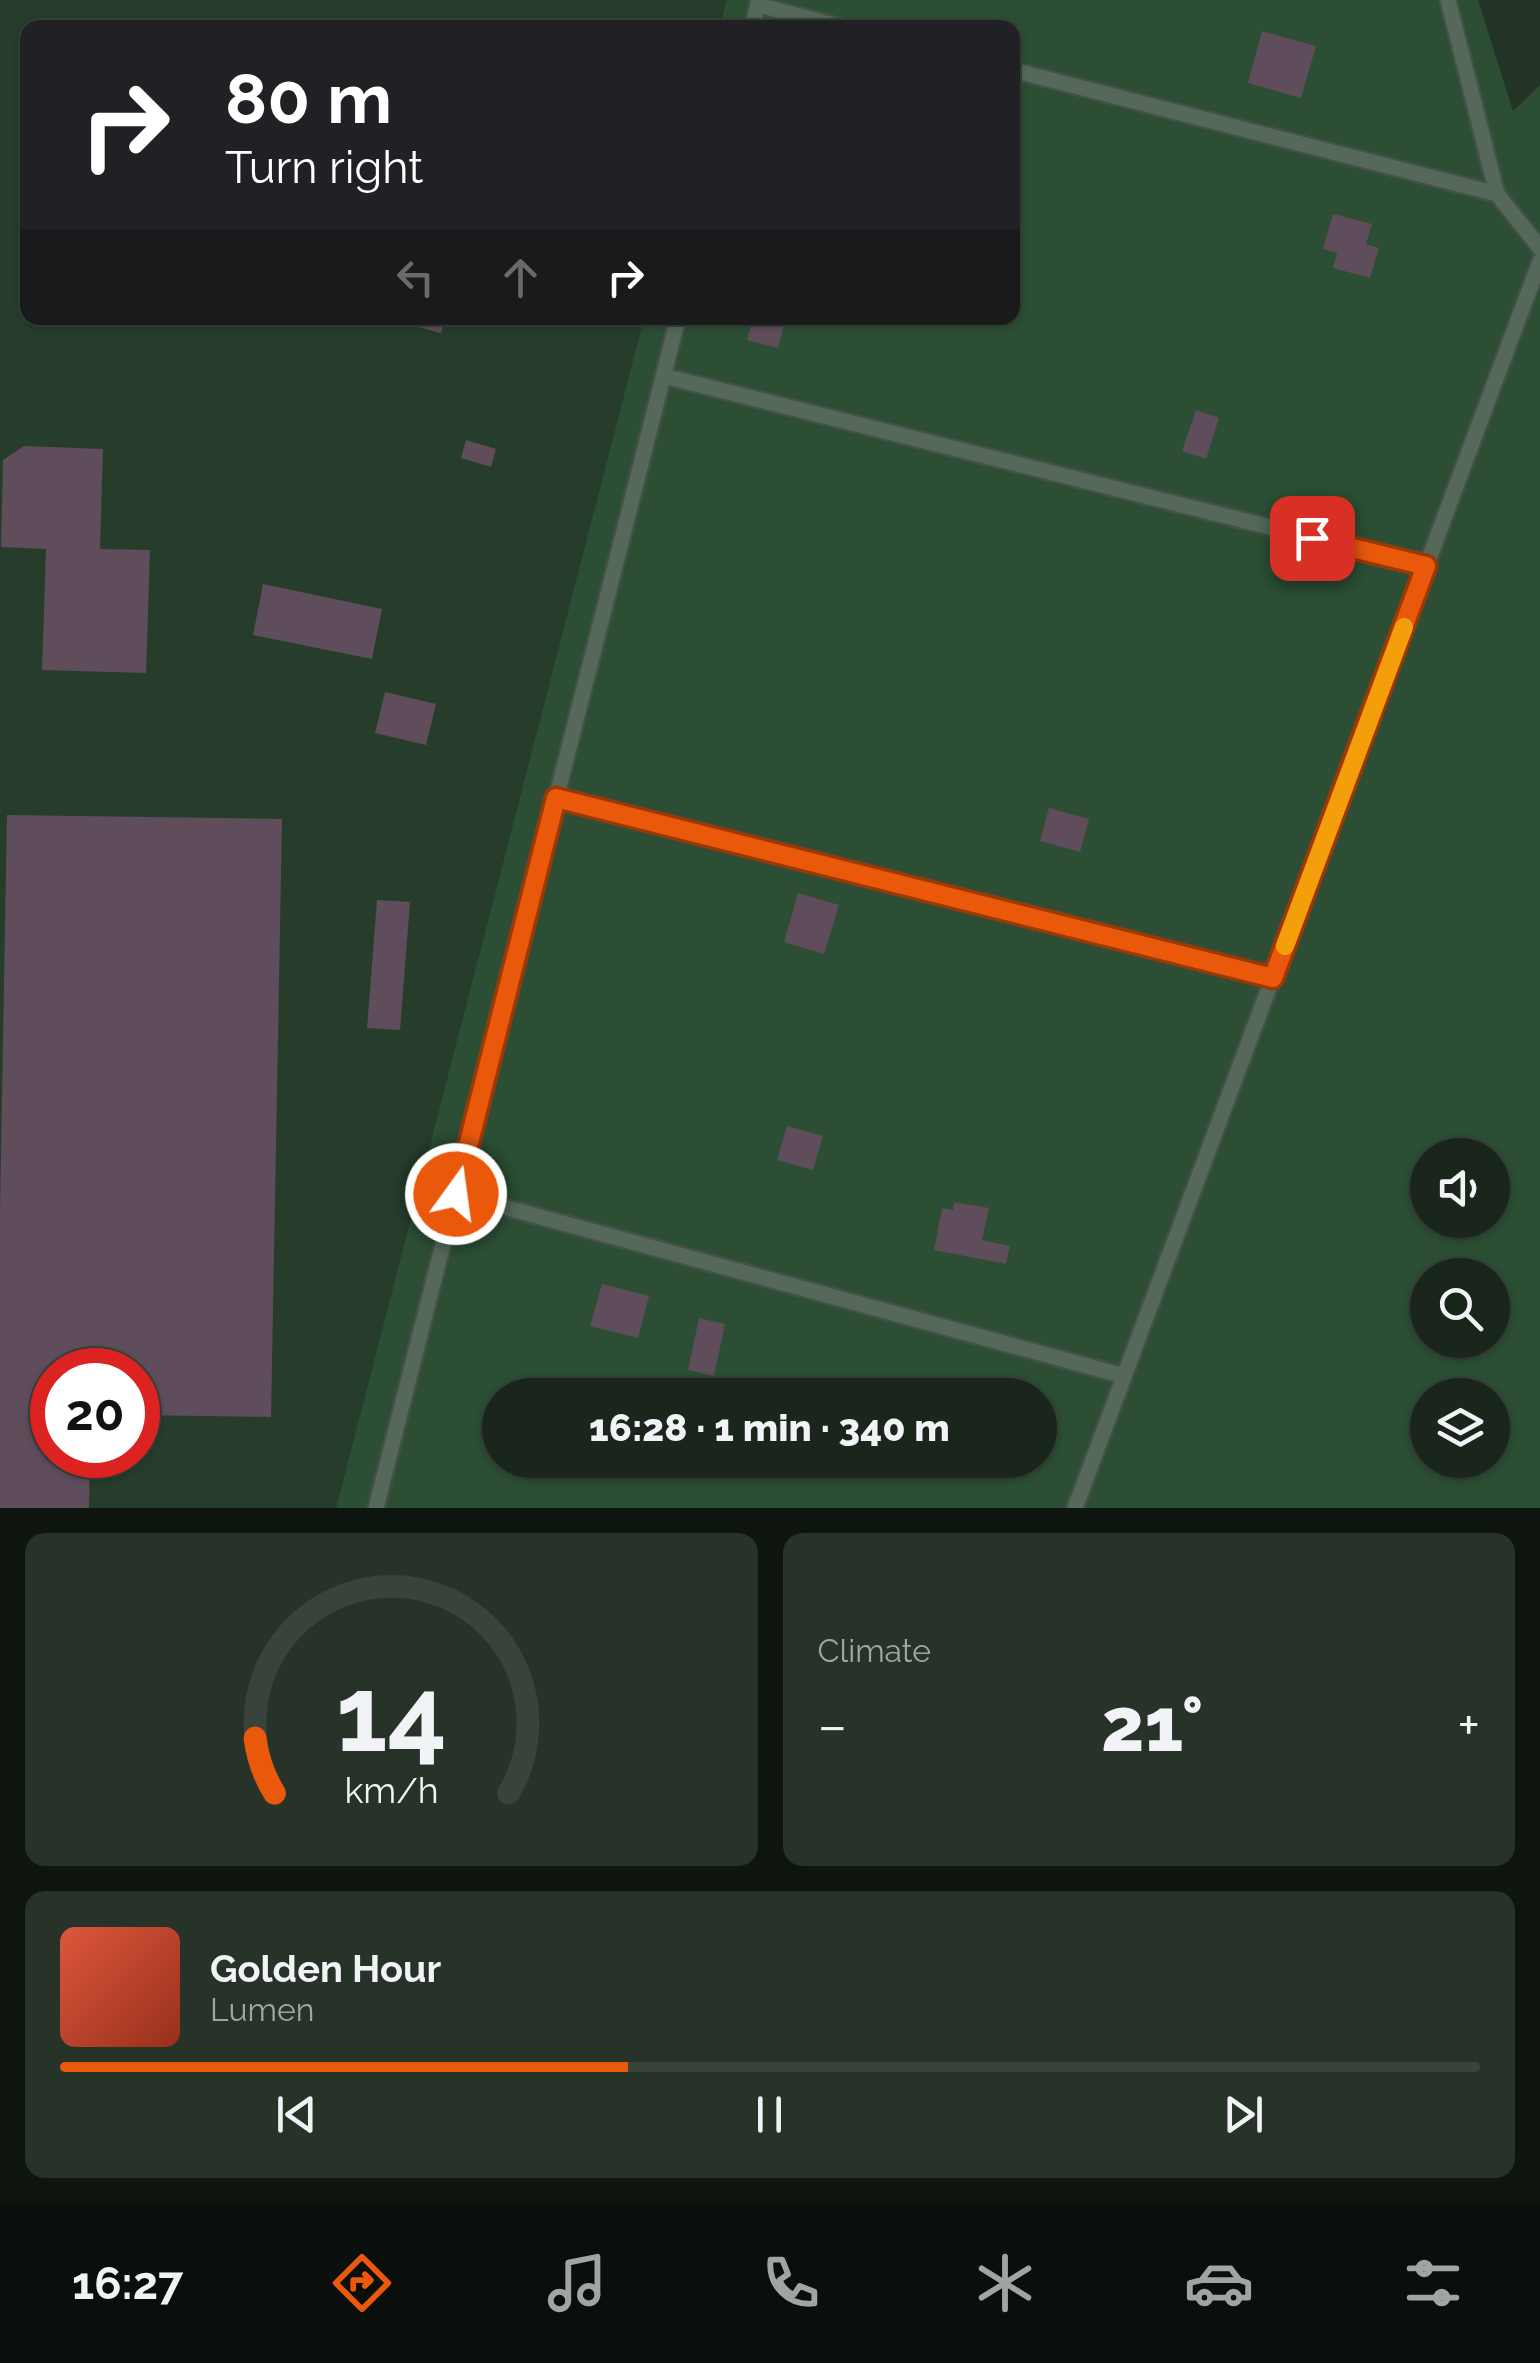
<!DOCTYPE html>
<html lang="en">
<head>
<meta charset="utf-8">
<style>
	body { margin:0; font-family:Raleway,sans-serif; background:#273229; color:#f1f3f6; height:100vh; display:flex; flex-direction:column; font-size:38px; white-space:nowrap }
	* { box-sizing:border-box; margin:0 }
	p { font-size:32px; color:#9fa5a3 }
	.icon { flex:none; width:55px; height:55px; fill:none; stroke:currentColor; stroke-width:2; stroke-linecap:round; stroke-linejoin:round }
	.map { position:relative; height:1508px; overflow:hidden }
	.drawer { display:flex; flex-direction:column; gap:25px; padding:25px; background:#0e150f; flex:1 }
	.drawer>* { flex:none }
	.top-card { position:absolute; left:20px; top:20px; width:1000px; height:305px; border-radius:20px; box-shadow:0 2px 8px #0004,0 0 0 2px #38433b; background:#202124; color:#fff; overflow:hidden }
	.fabs { position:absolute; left:1410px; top:1138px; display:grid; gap:20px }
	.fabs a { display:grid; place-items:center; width:100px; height:100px; border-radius:50%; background:#1a261c; box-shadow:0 2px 8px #0004,0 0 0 2px #38433b; font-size:50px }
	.speed { position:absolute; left:30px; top:1348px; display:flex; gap:20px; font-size:50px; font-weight:700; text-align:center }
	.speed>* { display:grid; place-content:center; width:130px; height:130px; border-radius:50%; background:#1a261c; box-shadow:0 2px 8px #0004,0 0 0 2px #38433b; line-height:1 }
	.speed .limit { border:15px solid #d22; background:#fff; color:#111 }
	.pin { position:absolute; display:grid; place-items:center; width:85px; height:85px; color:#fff; margin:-42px; border-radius:20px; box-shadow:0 5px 15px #0006 }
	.me { position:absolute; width:110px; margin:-55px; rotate:14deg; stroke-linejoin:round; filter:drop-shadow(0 0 8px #0008) }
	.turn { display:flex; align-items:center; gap:35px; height:210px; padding:0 40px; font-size:45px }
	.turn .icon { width:130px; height:130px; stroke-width:2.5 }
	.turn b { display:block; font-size:70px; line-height:85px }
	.lanes { display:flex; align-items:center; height:95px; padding:0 40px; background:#0003; justify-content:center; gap:50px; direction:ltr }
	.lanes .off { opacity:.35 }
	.big { font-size:75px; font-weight:800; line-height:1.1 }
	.drawer .card { flex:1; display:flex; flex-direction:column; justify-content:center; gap:15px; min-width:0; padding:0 35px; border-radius:20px; background:#273229 }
	.drawer .dial { align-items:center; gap:0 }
	.dial svg { height:260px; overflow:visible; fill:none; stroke:#38433b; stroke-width:7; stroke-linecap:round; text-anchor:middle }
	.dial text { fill:#f1f3f6; stroke:none }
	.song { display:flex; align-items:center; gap:30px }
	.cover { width:120px; height:120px; border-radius:15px; background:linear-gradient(135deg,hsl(10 70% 55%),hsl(10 70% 35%)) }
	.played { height:10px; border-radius:5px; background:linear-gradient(90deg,#ea580c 40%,#38433b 40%) }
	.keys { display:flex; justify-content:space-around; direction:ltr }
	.heat { display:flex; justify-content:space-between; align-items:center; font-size:55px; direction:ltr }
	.drawer .tiles { flex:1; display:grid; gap:25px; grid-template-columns:1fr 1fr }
	.card:last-child { grid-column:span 2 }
	.trip { position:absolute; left:482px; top:1378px; width:575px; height:100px; border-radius:50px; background:#1a261c; box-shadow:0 2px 8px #0004,0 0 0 2px #38433b; font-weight:800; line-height:100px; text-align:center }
	.dock { display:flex; height:160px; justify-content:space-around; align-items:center; background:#0a0f0b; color:#9fa5a3 }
	.dock .icon { width:70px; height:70px }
	.dock .selected { color:#ea580c }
	.dock b { font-size:45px; color:#f1f3f6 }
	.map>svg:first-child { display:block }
	.built { fill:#263d2c; fill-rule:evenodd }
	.green { fill:#2b4e34; fill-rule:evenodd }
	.building { fill:#5f4d5b }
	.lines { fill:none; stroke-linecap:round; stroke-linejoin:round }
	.service-casing { stroke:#425045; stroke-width:20 }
	.service { stroke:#56685a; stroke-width:15 }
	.route-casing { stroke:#983908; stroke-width:25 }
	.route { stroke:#ea580c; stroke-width:18 }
	.slow { stroke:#f59e0b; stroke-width:18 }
</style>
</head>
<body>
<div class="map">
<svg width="1540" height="1508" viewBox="0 0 1540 1508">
	<rect width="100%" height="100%" fill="#233326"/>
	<!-- built -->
	<path class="built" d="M 0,0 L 727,0 L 719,28 L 28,28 L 28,318 L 644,318 L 336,1508 L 0,1508 ZM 52,1370 L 138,1370 L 138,1455 L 52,1455 Z"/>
	<!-- green -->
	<path class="green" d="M 727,0 L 1478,0 L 1513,111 L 1540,85 L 1540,1508 L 336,1508 L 644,318 L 1012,318 L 1012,28 L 719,27 ZM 1428,1155 L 1492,1155 L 1492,1220 L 1428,1220 ZM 1428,1275 L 1492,1275 L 1492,1340 L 1428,1340 ZM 500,1395 L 1040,1395 L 1040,1460 L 500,1460 ZM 1428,1395 L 1492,1395 L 1492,1460 L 1428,1460 Z"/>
	<!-- building -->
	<g class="building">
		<polygon points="1262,31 1316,46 1301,98 1248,83"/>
		<polygon points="1333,214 1372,224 1366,244 1379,248 1370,278 1333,268 1337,253 1323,249"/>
		<polygon points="384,318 445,318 441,333"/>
		<polygon points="753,318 786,318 778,348 747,340"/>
		<polygon points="1196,410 1219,418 1206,459 1182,451"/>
		<polygon points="466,440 496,449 491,467 461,458"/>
		<polygon points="24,446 103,449 100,549 150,550 146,673 42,670 46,549 1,547 3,460"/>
		<polygon points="263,584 382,609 372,659 253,635"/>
		<polygon points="385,692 436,704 426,745 375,733"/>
		<polygon points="1049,808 1089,819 1080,852 1040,841"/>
		<polygon points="7,815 282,819 271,1417 138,1415 138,1370 52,1370 52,1455 90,1455 89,1508 0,1508 0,1211"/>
		<polygon points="798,893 839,905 824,954 784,942"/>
		<polygon points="377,900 410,902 400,1030 367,1028"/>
		<polygon points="787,1126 823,1136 813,1170 777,1160"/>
		<polygon points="954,1202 989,1208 982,1240 1010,1246 1006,1264 934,1250 942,1208 953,1210"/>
		<polygon points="602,1284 649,1296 638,1338 590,1326"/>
		<polygon points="699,1318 725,1324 714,1376 688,1370"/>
	</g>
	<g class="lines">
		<!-- service casing -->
		<g class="service-casing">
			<g id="service">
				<polyline points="1448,0 1497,194 1540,248"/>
				<polyline points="758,5 845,28"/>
				<polyline points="752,28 759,0"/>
				<polyline points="1012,70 1497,194"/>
				<polyline points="664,376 1426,566"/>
				<polyline points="556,798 1273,977"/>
				<polyline points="456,1194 1124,1376"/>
				<polyline points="376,1508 678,318"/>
				<polyline points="1075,1508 1540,261"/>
			</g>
		</g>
		<!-- service -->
		<use href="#service" class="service"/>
	</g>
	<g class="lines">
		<!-- route casing -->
		<g class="route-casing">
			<polyline id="route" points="456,1194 556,798 1273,978 1426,566 1312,538"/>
		</g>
		<!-- route -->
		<use href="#route" class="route"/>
		<!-- slow -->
		<polyline class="slow" points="1285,946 1404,627"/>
	</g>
</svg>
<div class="fabs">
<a><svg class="icon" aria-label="sound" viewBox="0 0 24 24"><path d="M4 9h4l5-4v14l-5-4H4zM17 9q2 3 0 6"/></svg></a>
<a><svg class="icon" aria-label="search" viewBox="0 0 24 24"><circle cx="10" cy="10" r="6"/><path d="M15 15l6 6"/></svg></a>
<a><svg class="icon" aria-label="layers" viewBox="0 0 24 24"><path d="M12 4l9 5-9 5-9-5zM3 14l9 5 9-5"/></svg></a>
</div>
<div class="speed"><div class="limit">20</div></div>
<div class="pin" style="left:1312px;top:538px;background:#d93025"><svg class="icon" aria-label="arrive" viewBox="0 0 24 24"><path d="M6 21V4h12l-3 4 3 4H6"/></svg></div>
<svg class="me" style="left:456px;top:1194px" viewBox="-20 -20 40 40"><circle r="17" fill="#ea580c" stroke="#fff" stroke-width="3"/><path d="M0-11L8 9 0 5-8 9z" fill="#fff"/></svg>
<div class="trip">16:28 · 1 min · 340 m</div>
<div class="top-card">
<div class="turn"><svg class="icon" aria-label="right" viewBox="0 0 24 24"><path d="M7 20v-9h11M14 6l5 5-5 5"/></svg><div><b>80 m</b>Turn right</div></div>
<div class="lanes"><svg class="icon off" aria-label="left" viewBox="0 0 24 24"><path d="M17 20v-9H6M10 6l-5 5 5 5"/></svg><svg class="icon off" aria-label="ahead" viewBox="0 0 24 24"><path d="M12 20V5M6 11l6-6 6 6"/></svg><svg class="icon" aria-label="right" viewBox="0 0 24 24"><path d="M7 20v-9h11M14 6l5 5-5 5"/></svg></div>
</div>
</div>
<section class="drawer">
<div class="tiles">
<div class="card dial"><svg viewBox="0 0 100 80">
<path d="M14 69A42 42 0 1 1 86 69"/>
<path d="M14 69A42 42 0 0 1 8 52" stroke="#ea580c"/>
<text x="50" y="56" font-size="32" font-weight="700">14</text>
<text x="50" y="72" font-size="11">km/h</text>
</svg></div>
<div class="card"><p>Climate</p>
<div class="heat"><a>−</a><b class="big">21°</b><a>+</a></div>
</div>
<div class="card">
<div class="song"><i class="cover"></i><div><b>Golden Hour</b><p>Lumen</p></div></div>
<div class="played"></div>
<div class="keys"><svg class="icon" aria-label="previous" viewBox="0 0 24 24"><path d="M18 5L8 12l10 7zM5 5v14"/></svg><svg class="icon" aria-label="pause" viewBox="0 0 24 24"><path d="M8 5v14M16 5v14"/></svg><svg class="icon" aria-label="next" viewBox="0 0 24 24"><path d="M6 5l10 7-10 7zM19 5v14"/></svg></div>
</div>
</div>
</section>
<nav class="dock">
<b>16:27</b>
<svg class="icon selected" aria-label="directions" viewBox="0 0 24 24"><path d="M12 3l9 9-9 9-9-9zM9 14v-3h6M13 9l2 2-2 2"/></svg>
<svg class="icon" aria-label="music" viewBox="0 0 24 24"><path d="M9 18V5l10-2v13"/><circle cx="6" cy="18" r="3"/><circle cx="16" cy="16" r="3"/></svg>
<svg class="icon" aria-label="phone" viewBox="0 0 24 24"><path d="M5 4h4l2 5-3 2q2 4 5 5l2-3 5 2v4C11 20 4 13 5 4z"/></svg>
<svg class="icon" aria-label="climate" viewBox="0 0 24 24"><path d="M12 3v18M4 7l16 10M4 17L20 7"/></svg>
<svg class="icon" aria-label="car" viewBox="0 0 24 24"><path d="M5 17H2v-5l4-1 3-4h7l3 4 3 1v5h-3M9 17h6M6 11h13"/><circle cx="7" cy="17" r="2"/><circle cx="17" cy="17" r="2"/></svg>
<svg class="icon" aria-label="filters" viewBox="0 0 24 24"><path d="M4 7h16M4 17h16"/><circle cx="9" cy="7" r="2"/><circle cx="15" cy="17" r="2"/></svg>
</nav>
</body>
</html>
